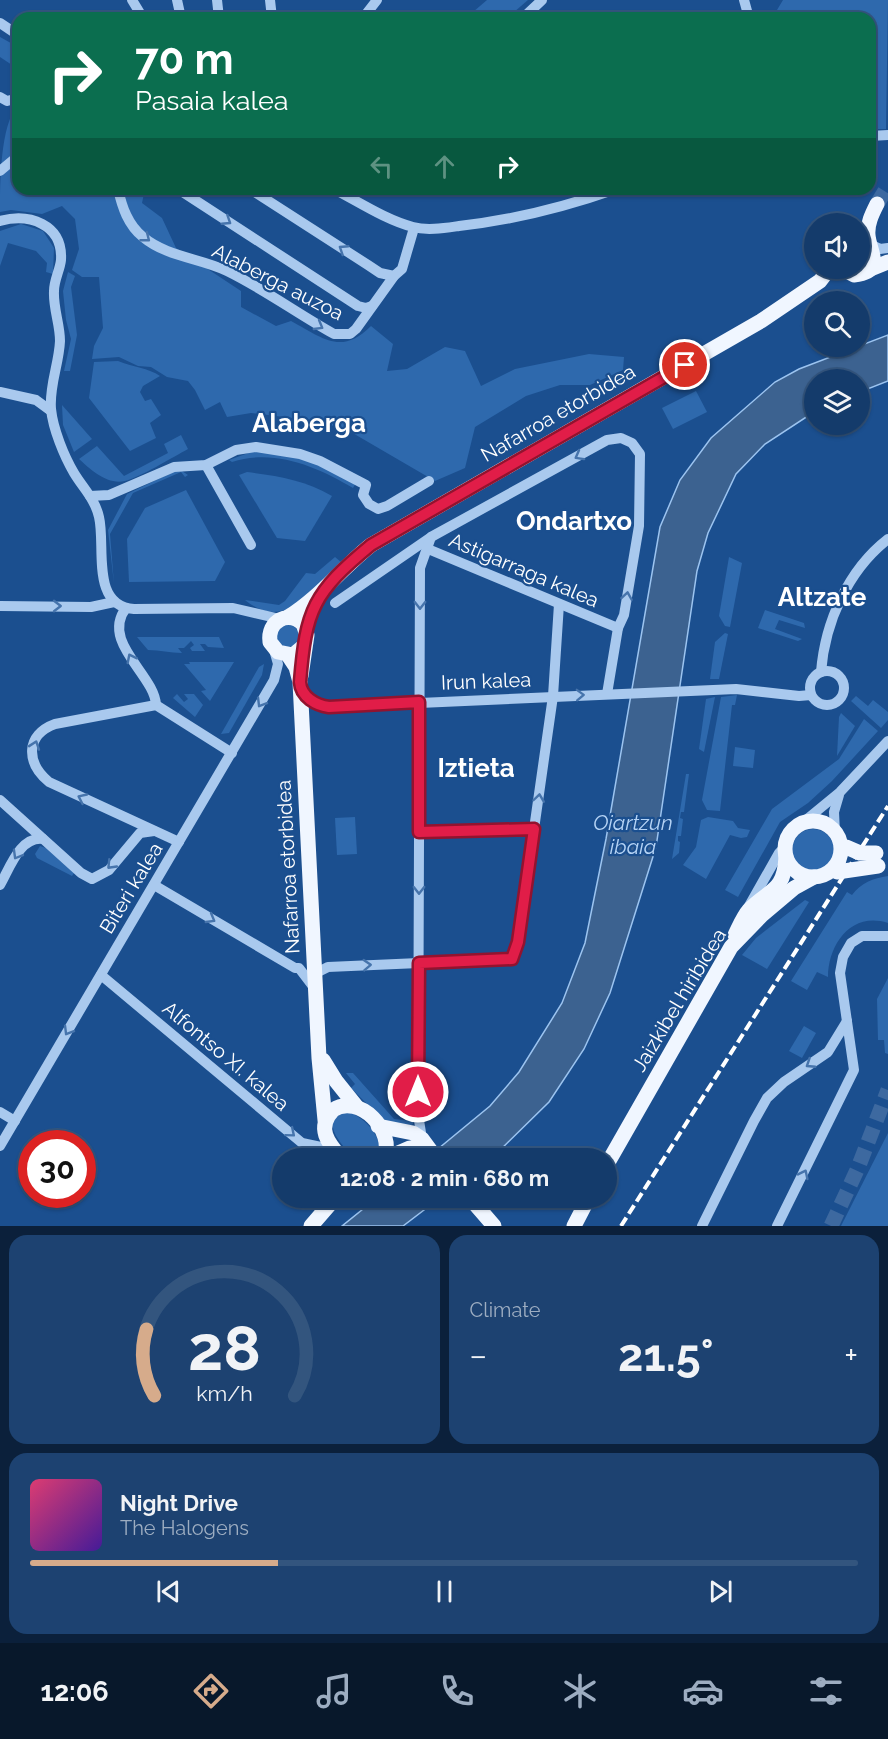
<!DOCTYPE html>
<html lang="en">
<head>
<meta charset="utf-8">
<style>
	body { margin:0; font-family:Raleway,sans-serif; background:#1d4271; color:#f1f3f6; height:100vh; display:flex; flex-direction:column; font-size:22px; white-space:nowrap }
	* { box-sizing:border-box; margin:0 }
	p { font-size:20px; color:#9dadc1 }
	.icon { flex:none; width:33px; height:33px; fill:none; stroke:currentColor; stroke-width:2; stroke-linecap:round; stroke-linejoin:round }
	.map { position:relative; height:1226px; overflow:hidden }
	.side { display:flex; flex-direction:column; gap:9px; padding:9px; background:#0b203b; flex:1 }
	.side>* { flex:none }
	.hud { position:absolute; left:12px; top:12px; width:864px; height:183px; border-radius:18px; box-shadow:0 2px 4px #0004,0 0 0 2px #33557e; background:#0b6e4f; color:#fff; overflow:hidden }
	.buttons { position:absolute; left:804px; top:213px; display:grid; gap:12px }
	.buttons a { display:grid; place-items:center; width:66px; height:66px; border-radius:50%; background:#143b6b; box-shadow:0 2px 4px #0004,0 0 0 2px #33557e; font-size:30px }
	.speed { position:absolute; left:18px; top:1130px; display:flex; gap:12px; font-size:30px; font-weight:700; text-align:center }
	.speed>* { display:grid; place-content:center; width:78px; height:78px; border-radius:50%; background:#143b6b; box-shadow:0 2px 4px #0004,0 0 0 2px #33557e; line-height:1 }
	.speed .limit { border:9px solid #d22; background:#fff; color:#111 }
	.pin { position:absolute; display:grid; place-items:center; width:51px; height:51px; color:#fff; margin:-26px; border:3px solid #fff; border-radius:50%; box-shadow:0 2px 6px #0007 }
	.me { position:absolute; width:66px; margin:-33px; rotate:0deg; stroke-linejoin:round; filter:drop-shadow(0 0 4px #0008) }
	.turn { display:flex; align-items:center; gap:21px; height:126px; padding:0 24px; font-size:27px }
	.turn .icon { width:78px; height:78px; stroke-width:2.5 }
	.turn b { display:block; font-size:42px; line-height:51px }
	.lanes { display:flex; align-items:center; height:57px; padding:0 24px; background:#0003; justify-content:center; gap:30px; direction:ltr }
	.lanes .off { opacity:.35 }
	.big { font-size:45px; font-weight:700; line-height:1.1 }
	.side .tile { flex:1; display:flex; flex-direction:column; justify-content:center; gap:9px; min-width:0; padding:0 21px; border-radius:18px; background:#1d4271 }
	.side .dial { align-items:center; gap:0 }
	.dial svg { height:156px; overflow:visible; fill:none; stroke:#33557e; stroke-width:7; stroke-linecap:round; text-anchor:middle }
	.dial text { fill:#f1f3f6; stroke:none }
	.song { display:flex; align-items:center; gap:18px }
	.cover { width:72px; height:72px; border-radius:9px; background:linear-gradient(135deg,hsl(340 70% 55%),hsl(260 70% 35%)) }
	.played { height:6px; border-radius:3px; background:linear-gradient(90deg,#d6ab8b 30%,#33557e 30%) }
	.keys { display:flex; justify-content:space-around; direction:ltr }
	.heat { display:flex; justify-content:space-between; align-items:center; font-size:33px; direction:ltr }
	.side .tiles { flex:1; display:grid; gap:9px; grid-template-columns:1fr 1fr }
	.tile:last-child { grid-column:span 2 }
	.trip { position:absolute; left:272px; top:1148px; width:345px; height:60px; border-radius:30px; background:#143b6b; box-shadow:0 2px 4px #0004,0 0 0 2px #33557e; font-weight:700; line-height:60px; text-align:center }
	.menu { display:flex; height:96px; justify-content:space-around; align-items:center; background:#08182b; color:#9dadc1 }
	.menu .icon { width:42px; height:42px }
	.menu .active { color:#d6ab8b }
	.menu b { font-size:27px; color:#f1f3f6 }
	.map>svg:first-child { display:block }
	.green { fill:#2e69ad }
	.water { fill:#3c6290; stroke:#9cc4f0; stroke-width:1.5 }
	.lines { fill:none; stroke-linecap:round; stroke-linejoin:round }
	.major-tunnel { stroke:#3d69a0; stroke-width:15; stroke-dasharray:15 8; stroke-linecap:butt }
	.minor { stroke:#a9c9ee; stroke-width:10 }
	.major { stroke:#f0f6ff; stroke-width:15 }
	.rail { stroke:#fff; stroke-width:4; stroke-dasharray:10 4.5; stroke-linecap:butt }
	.major-bridge { stroke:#f0f6ff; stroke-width:15 }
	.oneway { stroke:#4674ac }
	.route-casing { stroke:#92132f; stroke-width:15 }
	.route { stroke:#e11d48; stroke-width:10 }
	.labels { text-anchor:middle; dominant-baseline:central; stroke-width:4.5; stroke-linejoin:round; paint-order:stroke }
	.street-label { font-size:20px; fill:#fff; stroke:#1b4f8f }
	.water-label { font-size:21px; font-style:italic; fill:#b5d3f5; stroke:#1b4f8f }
	.district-label { font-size:26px; font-weight:bold; fill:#fff; stroke:#1b4f8f }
</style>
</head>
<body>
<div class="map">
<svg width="888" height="1226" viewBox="0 0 888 1226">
	<rect width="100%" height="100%" fill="#1b4f8f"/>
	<!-- green -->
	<g class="green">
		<polygon points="487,0 528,0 507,18 466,18"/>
		<polygon points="783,0 888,0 886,129 870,129 870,18 765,18 777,10"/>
		<polygon points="0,37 18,47 18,69 0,57"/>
		<path d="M 18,105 L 18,189 L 145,189 L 142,203 L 162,218 L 176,248 L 241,291 L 241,307 L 276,326 L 291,321 C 323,338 341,356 371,326 L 393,344 L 387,371 L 407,369 L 445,347 L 465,351 L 481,386 L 515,369 L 589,354 L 624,357 L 623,370 L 590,385 L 560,385 L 526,396 L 475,427 L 465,468 L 435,481 L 344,428 L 300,419 L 251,413 L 227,417 L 220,402 L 205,410 L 195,390 L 188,381 L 167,377 L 151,367 L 138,366 L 119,357 L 92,359 L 94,346 L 103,328 L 99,277 L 82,277 L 72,270 L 79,249 L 75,219 L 62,206 L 42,214 L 11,210 L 0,212 C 0,183 0,125 18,105 Z"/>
		<polygon points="21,224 43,231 54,248 53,274 46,272 47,263 36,251 8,243 0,266 0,231"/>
		<polygon points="68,272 75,276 71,287 77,335 70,371 64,371 71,339 66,320 63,291"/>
		<path d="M 118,361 C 132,367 149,368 160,376 L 143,386 L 140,392 L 145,401 L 151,399 L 161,415 L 150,423 L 156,438 L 130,451 L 89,398 L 94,362 Z"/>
		<polygon points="696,391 707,412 673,429 662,408"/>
		<polygon points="62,405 92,439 74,452 63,425"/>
		<path d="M 181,435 L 188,449 C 173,457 139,478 125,481 C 107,485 91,470 79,459 L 97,446 L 124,476 L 168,453 L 164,444 Z"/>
		<path d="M 257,450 L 299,456 L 356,483 L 353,488 C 318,467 274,448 232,462 L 229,460 Z"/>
		<polygon points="179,469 188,475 185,477 181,472 133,493 110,534 114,584 108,530 127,494"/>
		<path d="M 247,472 C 278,476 305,480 332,496 L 305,541 L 277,538 L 239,475 Z"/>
		<polygon points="186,490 225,562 215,581 129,582 127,539 145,508"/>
		<path d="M 335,557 L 341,562 C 312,587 287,634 245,600 L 279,605 L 285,601 L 306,573 L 315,574 Z"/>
		<polygon points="729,557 742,563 730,627 725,626 719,616"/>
		<polygon points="765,610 804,623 805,628 779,620 775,629 802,639 798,641 758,628"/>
		<circle cx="288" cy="636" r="11"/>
		<polygon points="725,633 728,634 719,679 710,679 715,642"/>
		<path d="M 137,637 L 219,637 L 224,648 L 208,647 L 205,644 L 200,644 L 205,651 L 192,651 L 190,648 L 194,645 L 191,641 L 184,648 L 178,648 L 182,653 C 170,653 160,650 148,650 Z"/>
		<polygon points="189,662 234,662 210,701 201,691 206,690 184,664 190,664"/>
		<polygon points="264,664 262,675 229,733 221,734 259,667"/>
		<polygon points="177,694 184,702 188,699 184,694 194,694 203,705 195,717 173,698"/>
		<polygon points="737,695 735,705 732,705 720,811 707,810 702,800 721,697"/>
		<polygon points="856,696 868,706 873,700 888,712 888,720 881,728 851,701"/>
		<polygon points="715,697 704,752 699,749 706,699"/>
		<polygon points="841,713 855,726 837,756 839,717"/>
		<polygon points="864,719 878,731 832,781 808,803 780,822 738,897 725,890 772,809 839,759"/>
		<polygon points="735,747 755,750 753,768 733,766"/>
		<polygon points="686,774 689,774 684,812 681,812 680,818 683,819 681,836 678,836 678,841 680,842 679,853 672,859"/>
		<polygon points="355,817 357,854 337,855 335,818"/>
		<polygon points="708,817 733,821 738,828 750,830 747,837 741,838 730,835 706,879 683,865 696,847 701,820"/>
		<circle cx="813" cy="850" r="21"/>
		<polygon points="40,846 46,848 74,873 72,876 37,858 35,854"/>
		<path d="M 888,876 L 888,923 C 851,911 828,945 828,977 L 817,972 L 807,990 L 791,981 L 847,892 L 852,895 C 861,883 873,878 888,876 Z"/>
		<polygon points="805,900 809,902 767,969 742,955 756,938"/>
		<polygon points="888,978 888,1054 885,1053 884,1040 878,1040 877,999"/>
		<polygon points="804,1026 816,1033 802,1058 789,1051"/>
		<polygon points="346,1073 353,1073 394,1119 413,1121 413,1124 410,1126 385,1122 351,1088 355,1084"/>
		<path d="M 349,1112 C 362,1117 379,1132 379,1147 L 372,1158 L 353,1157 C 342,1145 316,1118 349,1112 Z"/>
		<polygon points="888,1133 888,1226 841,1226"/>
	</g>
	<!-- water -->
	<g class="water">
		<polygon points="888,335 888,381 860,392 860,380 814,380 814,412 765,444 736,474 708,533 697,571 656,847 610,993 584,1049 549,1102 492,1158 427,1158 490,1106 519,1072 562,1003 585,943 606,839 660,527 680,480 711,438 775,382 799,369"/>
		<polygon points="378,1197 441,1197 403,1226 342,1226"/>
	</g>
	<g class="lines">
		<!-- major-tunnel -->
		<g class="major-tunnel">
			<polyline points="877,204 888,186"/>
			<polyline points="831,1226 858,1168 888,1090"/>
		</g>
		<!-- minor -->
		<g class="minor">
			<polyline points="132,0 143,18"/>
			<polyline points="177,0 181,18"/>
			<polyline points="217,0 219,18"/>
			<polyline points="270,0 272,18"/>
			<polyline points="744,0 749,18"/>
			<polyline points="363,18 377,0"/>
			<polyline points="523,18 542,0"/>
			<polyline points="0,23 18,35"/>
			<polyline points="0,97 7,101 18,98"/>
			<polyline points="870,136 888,135"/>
			<polyline points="0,171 18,156"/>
			<path d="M 118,189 C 122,207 128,225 143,237 C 167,257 200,258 227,271 C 264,289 298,314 334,334 L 350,334 L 356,329 L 394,276 L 402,269 L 414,228"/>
			<polyline points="178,189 358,306 366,308 372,306"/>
			<polyline points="250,189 368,265 380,273 394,276"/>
			<path d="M 334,189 C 359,202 386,220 413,227 C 427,231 445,228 459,226 C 513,220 565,207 616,189"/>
			<path d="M 0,221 C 29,213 63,224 61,260 C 60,270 54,280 54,291 C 53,308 60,324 60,341 C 59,364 49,386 51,409 C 53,429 64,456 74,473 C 83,488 95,499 99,517 C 106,546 90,606 134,609 L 233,608 L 280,619"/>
			<polyline points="870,244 880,249 888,248"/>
			<polyline points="0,392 36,400 51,411"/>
			<polyline points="206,465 251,545"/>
			<polyline points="90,496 109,495 174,467 206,465 236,450 256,447 300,454 320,461 366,485 363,495 369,504 378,509 387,506 429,481"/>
			<polyline points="428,549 618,628"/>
			<polyline points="335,603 431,537 607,440 621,438 632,443 640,454 639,526 624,615 618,628 607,694"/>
			<polyline points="0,606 91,607 114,602"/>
			<path d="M 126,608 C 100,642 155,675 156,705"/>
			<circle cx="827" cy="688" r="17"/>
			<path d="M 821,672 C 825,622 848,570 888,539"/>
			<polyline points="301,690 320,706 329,707 736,689 799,696 811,695"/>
			<polyline points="0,800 81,873 92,879 109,870 140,833 154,831"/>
			<polyline points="801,824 840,792 888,741"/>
			<polyline points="419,832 534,829"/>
			<polyline points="835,833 834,812 839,795"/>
			<path d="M 179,842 L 49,782 C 26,763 25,735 55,724 L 156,705 L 232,753"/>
			<path d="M 0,885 C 10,868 20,836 43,839"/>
			<polyline points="154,885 295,968 299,968 315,989"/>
			<polyline points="749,906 779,853 785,847"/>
			<polyline points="101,975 302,1143 335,1150"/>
			<polyline points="315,980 318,972 328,967 512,959 518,941 553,696 559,604"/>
			<polyline points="0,1112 15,1121"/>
			<polyline points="422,1139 418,1114 420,568 431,537"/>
			<polyline points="0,1146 274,680 278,664 274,650"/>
			<polyline points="702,1226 754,1121 767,1098 784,1082 828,1052 847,1021"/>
			<polyline points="777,1226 854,1070 840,973 843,957 851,943 862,936 888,936"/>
		</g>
		<!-- major -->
		<g class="major">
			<path d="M 841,268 L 854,275 C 886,272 869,251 868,235 C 867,224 872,214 877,204"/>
			<polyline points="868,270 888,262"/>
			<path d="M 288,617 C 319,598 342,568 371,545 L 761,321 L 820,281 L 830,268"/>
			<polyline points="288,655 296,667 300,682 319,1058 325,1120"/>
			<path d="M 301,676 L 307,635 L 303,624 C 288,610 267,621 270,642 L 278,652 L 293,655 L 305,645"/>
			<circle cx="813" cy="849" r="28"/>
			<path d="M 735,935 C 739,927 743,917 749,910 C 769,889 784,893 786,857"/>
			<polyline points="323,1060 336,1081 356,1106"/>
			<polyline points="378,1126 413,1133 422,1139 436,1158"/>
			<path d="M 341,1158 C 328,1143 316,1128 333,1110 C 359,1093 396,1131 384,1158"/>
			<polyline points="387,1158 410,1148 432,1154"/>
			<polyline points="606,1166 731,947 762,915 794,888 814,877"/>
			<polyline points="469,1197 494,1226"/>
			<polyline points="311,1226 336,1197"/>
			<polyline points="574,1226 589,1197"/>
		</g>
		<!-- rail -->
		<polyline class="rail" points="621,1226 888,806"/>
		<!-- major-bridge -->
		<g class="major-bridge">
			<polyline points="846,847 860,853 876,853"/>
			<polyline points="837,872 878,866"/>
		</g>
	</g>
	<!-- one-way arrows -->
	<defs><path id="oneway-chevron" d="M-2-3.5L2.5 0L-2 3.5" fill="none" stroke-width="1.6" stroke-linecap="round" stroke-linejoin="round" transform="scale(1.5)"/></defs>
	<g class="oneway">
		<use href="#oneway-chevron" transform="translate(227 221) rotate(33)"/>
		<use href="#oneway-chevron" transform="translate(146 238) rotate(38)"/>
		<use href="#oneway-chevron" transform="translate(343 249) rotate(-147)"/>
		<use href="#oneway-chevron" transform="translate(319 326) rotate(30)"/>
		<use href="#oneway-chevron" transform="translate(579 456) rotate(151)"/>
		<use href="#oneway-chevron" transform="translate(627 596) rotate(-81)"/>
		<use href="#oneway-chevron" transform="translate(420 605) rotate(90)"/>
		<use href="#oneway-chevron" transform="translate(57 606)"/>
		<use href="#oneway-chevron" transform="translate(131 658) rotate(-117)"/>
		<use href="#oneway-chevron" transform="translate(580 695) rotate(-2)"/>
		<use href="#oneway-chevron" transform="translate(261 703) rotate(121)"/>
		<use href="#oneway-chevron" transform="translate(35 745) rotate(-71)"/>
		<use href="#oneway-chevron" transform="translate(82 798) rotate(-155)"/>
		<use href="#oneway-chevron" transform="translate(539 798) rotate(-82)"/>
		<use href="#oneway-chevron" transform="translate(17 855) rotate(120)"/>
		<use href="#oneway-chevron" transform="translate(111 865) rotate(134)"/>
		<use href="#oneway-chevron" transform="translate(419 890) rotate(90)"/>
		<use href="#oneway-chevron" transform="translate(211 919) rotate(30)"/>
		<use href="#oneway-chevron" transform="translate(367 965) rotate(-3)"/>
		<use href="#oneway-chevron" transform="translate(68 1031) rotate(121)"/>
		<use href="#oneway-chevron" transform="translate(810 1064) rotate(147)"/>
		<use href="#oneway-chevron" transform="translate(291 1133) rotate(40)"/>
		<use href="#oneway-chevron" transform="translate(804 1174) rotate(-64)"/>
	</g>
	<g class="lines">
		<!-- route casing -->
		<g class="route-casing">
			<path id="route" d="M 418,1092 L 419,963 L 512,959 L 518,942 L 534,829 L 419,832 L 419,702 L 329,707 C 316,705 301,697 300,682 C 306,609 313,593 371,545 L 685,365"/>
		</g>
		<!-- route -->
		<use href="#route" class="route"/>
	</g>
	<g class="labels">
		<!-- street labels -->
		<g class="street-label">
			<text transform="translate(278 282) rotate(27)">Alaberga auzoa</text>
			<text transform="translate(558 413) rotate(-30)">Nafarroa etorbidea</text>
			<text transform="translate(524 570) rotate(23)">Astigarraga kalea</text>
			<text transform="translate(486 681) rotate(-2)">Irun kalea</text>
			<text transform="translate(288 867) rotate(-93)">Nafarroa etorbidea</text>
			<text transform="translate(131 888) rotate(-59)">Biteri kalea</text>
			<text transform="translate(679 1000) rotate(-59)">Jaizkibel hiribidea</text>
			<text transform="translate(226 1056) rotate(40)">Alfontso XI. kalea</text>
		</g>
		<!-- water labels -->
		<g class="water-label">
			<text x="633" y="822">Oiartzun<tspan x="633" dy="24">ibaia</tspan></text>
		</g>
		<!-- district labels -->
		<g class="district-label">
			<text x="309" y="423">Alaberga</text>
			<text x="574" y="521">Ondartxo</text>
			<text x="822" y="597">Altzate</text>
			<text x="476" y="768">Iztieta</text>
		</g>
	</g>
</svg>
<div class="buttons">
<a><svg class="icon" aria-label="sound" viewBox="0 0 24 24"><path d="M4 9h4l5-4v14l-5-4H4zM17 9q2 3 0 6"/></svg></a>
<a><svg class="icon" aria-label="search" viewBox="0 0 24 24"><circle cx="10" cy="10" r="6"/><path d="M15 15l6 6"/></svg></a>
<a><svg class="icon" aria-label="layers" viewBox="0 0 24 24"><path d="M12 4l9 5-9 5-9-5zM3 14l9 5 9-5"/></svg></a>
</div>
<div class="speed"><div class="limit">30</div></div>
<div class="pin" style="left:685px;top:365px;background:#d93025"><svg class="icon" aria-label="arrive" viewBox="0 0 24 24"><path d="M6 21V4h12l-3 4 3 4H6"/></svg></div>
<svg class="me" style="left:418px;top:1092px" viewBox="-20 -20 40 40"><circle r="17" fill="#e11d48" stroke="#fff" stroke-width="3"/><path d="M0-11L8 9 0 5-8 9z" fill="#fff"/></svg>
<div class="trip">12:08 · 2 min · 680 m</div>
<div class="hud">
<div class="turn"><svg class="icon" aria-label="right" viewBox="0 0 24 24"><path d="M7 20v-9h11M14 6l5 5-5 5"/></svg><div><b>70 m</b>Pasaia kalea</div></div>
<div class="lanes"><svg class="icon off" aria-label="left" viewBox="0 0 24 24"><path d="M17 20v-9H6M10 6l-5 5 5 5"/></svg><svg class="icon off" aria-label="ahead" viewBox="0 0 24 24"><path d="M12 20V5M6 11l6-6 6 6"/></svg><svg class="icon" aria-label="right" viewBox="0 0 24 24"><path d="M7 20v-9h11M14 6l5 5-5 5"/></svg></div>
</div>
</div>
<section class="side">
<div class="tiles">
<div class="tile dial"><svg viewBox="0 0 100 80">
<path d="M14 69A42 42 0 1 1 86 69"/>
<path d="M14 69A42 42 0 0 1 10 35" stroke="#d6ab8b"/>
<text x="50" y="56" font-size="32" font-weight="700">28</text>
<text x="50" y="72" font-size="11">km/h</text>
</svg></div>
<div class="tile"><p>Climate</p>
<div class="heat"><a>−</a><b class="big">21.5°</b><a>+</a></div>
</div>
<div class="tile">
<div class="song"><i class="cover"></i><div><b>Night Drive</b><p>The Halogens</p></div></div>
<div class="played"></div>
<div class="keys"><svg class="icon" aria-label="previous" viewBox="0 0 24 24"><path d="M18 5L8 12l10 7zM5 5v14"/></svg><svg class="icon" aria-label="pause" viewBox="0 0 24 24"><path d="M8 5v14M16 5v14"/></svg><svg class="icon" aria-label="next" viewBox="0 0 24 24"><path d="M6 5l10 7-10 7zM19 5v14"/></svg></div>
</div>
</div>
</section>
<nav class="menu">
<b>12:06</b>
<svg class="icon active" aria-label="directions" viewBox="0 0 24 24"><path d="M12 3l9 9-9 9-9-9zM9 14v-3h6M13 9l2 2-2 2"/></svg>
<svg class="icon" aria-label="music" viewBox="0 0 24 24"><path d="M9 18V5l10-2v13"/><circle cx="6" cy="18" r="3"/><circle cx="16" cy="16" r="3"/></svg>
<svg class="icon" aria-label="phone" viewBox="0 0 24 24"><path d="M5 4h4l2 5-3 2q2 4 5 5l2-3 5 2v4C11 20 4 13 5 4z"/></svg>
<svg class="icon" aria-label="climate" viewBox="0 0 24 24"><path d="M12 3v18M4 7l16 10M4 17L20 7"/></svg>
<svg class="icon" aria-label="car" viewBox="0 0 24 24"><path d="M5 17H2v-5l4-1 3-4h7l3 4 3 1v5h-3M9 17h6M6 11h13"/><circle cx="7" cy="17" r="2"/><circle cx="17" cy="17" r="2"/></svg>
<svg class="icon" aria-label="filters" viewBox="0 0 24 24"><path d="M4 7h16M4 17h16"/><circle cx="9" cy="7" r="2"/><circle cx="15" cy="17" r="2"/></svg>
</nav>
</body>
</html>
